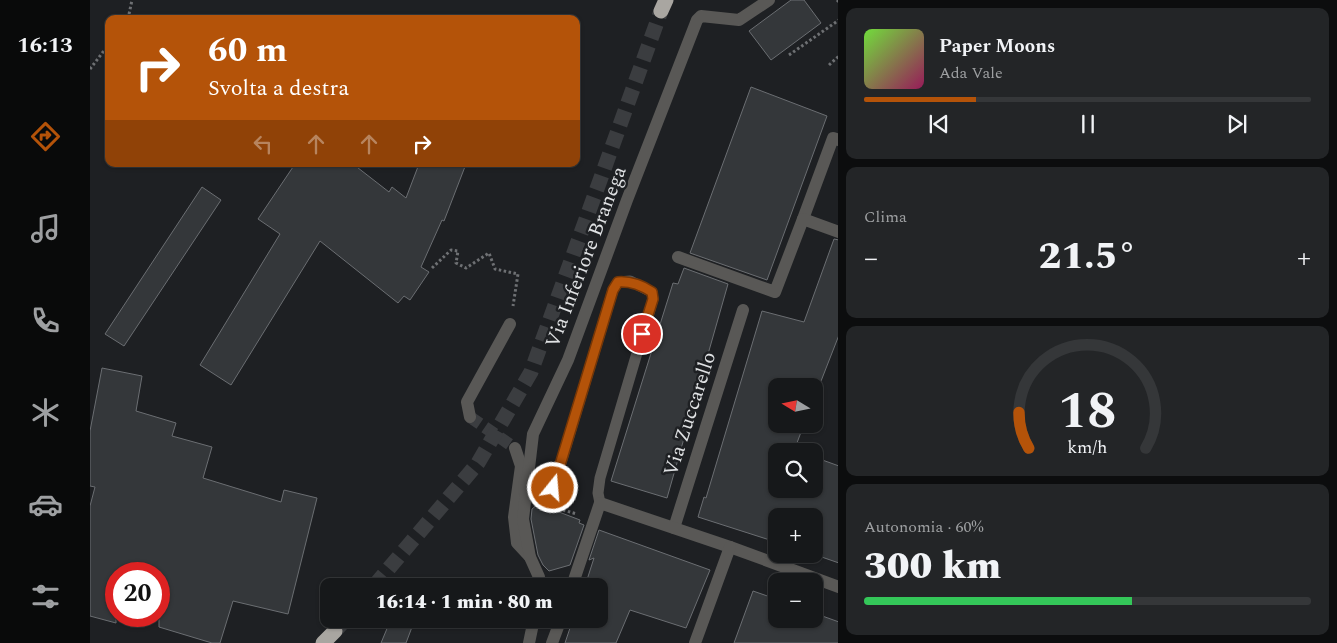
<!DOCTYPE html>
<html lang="it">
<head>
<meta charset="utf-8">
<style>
	body { margin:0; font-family:Spectral,serif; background:#232527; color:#f1f3f6; height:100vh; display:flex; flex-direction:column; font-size:19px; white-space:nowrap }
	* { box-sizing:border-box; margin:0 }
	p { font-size:16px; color:#9ea0a2 }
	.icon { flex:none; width:28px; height:28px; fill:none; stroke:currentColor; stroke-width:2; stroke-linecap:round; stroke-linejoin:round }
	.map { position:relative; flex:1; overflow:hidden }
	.details { display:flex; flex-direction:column; gap:8px; padding:8px; background:#0c0d0e; width:499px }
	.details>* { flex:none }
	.hud { position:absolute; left:15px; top:15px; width:475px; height:152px; border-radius:10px; box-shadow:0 1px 4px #0004,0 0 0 1px #353739; background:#b45309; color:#fff; overflow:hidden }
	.needle { width:32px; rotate:280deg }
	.fabs { position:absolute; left:678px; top:378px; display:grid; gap:10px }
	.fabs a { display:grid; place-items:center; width:55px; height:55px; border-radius:10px; background:#16181a; box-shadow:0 1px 4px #0004,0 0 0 1px #353739; font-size:25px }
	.speed { position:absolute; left:15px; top:562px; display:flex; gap:10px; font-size:25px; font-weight:700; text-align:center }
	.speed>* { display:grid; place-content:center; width:65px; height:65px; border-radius:50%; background:#16181a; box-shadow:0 1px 4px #0004,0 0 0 1px #353739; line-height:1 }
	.speed .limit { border:8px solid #d22; background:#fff; color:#111 }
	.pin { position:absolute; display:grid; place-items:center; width:42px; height:42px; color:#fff; margin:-21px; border:2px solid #fff; border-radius:50%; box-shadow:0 1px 5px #0007 }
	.me { position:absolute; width:55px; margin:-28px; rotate:17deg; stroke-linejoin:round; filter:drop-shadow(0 0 4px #0008) }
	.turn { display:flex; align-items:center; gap:18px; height:105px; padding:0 20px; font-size:22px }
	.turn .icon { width:65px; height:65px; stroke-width:2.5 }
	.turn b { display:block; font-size:35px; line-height:42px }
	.lanes { display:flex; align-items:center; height:48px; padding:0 20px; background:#0003; justify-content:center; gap:25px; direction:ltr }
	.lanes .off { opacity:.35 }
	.big { font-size:38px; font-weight:800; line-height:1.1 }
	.details .tile { flex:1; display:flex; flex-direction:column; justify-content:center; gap:8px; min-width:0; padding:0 18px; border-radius:10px; background:#232527 }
	.details .dial { align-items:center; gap:0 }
	.dial svg { height:130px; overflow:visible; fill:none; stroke:#353739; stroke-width:7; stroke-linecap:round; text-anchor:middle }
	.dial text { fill:#f1f3f6; stroke:none }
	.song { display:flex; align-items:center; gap:15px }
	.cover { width:60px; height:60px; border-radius:8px; background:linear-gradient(135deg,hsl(100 70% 55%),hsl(330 70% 35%)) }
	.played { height:5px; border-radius:2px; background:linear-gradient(90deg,#b45309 25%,#353739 25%) }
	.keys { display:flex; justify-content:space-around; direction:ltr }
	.heat { display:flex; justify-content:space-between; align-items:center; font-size:28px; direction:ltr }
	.charge { height:8px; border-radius:4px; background:linear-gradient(90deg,#34c759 60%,#353739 0) }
	.trip { position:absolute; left:230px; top:578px; width:288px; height:50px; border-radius:10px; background:#16181a; box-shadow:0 1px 4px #0004,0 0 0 1px #353739; font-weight:800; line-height:50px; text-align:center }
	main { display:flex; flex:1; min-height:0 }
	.tabs { display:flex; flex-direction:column; width:90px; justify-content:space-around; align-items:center; background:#090a0a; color:#9ea0a2 }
	.tabs .icon { width:35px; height:35px }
	.tabs .active { color:#b45309 }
	.tabs b { font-size:22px; color:#f1f3f6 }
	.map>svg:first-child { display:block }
	.building { fill:#34373a; stroke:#6b6e72 }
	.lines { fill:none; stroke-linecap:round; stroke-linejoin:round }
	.minor-tunnel { stroke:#3b3d40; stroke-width:12; stroke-dasharray:12 6; stroke-linecap:butt }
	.motorway-tunnel { stroke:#3b3d40; stroke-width:15; stroke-dasharray:15 8; stroke-linecap:butt }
	.path { stroke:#6e7073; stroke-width:3; stroke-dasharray:2.5 2.5; stroke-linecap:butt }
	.service { stroke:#595856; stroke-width:11 }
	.minor { stroke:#595856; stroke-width:12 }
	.motorway { stroke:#a9a6a1; stroke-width:15 }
	.route-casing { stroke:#753606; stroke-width:12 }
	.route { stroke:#b45309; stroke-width:9 }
	.labels { text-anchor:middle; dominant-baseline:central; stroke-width:5; stroke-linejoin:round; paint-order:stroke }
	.street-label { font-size:20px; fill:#dfe1e3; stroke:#1e2023 }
</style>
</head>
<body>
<main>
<nav class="tabs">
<b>16:13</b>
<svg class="icon active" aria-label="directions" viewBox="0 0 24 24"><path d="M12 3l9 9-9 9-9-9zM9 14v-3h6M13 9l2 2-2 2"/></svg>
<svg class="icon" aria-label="music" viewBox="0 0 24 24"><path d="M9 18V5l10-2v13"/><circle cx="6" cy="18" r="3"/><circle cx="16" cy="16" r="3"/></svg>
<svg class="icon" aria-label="phone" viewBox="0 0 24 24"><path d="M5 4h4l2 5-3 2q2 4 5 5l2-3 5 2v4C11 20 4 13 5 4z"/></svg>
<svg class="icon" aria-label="climate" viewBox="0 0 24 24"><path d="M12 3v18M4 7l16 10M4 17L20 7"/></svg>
<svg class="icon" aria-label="car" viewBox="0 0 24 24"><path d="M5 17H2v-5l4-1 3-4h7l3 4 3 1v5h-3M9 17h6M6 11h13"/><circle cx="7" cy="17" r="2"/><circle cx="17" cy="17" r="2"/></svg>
<svg class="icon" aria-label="filters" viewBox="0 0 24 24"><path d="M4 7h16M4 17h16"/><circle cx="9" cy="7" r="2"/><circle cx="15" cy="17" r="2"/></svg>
</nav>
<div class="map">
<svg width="749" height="643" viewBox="0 0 749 643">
	<rect width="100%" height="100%" fill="#1e2023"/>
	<!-- building -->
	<g class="building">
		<polygon points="701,0 714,0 731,23 681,60 659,31"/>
		<polygon points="661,87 737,116 677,280 600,253"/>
		<polygon points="205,164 263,164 299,192 302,187 316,198 329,164 376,164 354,221 352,220 331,267 339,272 320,300 314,296 308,303 230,241 141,385 110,365 190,234 168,219"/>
		<polygon points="112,187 131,200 34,346 15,334"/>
		<polygon points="744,239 749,240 749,335 724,399 724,386 686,386 686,424 714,424 704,451 706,451 686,451 686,489 724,489 724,457 749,466 749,563 723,554 724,516 686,516 686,542 608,517 614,497 616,498 672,311 714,322"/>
		<polygon points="594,268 638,284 577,498 521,481 583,283 588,284"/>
		<polygon points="12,368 52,376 46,411 86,423 82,436 122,447 113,478 191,502 194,490 227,498 198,614 143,601 130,643 122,643 69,627 69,574 26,574 26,623 0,616 0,506 5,487 0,486 0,431"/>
		<polygon points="448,504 490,520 489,523 494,525 480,565 459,571 453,565 448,555 441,519 442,509"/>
		<polygon points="509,530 620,570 596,628 540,610 526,643 475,643 483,619 509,619 509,586 495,586 504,558 499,560"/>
		<polygon points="663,591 686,599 686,619 724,619 724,613 749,622 749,643 644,643"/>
		<polygon points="301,619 325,619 316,643 291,643"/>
	</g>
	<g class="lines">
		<!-- minor-tunnel -->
		<polyline class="minor-tunnel" points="380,417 425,448"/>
		<!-- motorway-tunnel -->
		<g class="motorway-tunnel">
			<polyline points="284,586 388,463 441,372 571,11"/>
			<polyline points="245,631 256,619"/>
		</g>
		<!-- path -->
		<g class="path">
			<polyline points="747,0 749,2"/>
			<polyline points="38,19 42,0"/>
			<polyline points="699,55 749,20"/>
			<polyline points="739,65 749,56"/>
			<polyline points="0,69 13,52 19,47"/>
			<polyline points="342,268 361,250 368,251 366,263 376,268 399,253 405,269 428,274 423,306"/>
			<polyline points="473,510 487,514"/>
		</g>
		<!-- service -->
		<polyline class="service" points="463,489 523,290 528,282 540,281 562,292 563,299 510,478 508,493 510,503"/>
		<!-- minor -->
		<g class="minor">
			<polyline points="713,219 743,138 749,140"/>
			<polyline points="588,257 685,292 713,219 749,232"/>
			<polyline points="380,417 377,402 420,324"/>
			<polyline points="425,448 431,466 424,517 427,543 440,557"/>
			<polyline points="584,528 653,310"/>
			<polyline points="449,586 449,577 440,557 433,519 443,434 478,360 537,200 607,20 611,16 649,20 679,0"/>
			<polyline points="482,586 510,503 640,547 749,587"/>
			<polyline points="439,643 444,619"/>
			<polyline points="462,643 471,619"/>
			<polyline points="605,643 640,547"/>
		</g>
		<!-- motorway -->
		<g class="motorway">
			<polyline points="571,11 576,0"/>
			<polyline points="233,643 245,631"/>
		</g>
	</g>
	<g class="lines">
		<!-- route casing -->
		<g class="route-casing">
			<path id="route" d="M 463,488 L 523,290 L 528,282 C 541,281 551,285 562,292 L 563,299 L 552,334"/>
		</g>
		<!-- route -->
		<use href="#route" class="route"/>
	</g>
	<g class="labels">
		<!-- street labels -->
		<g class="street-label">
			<text transform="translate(496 257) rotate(-69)">Via Inferiore Branega</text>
			<text transform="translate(600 414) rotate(-72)">Via Zuccarello</text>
		</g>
	</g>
</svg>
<div class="fabs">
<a><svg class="needle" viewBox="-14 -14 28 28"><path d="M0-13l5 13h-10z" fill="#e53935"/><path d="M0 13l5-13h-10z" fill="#9ea0a2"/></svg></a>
<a><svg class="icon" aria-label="search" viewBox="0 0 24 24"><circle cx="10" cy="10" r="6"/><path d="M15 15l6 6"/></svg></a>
<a>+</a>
<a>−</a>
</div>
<div class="speed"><div class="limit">20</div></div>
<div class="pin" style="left:552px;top:334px;background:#d93025"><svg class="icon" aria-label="arrive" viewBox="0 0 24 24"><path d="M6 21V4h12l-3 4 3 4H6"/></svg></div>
<svg class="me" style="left:463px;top:488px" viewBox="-20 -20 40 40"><circle r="17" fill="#b45309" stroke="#fff" stroke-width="3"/><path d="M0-11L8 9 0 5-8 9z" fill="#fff"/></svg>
<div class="trip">16:14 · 1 min · 80 m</div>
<div class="hud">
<div class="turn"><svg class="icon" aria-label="right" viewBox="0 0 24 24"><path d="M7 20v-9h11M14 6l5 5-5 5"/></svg><div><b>60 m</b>Svolta a destra</div></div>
<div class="lanes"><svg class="icon off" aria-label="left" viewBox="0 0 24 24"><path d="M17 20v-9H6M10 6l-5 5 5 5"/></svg><svg class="icon off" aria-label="ahead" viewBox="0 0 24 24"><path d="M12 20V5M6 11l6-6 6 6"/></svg><svg class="icon off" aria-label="ahead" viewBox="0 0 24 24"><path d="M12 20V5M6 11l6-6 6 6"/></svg><svg class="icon" aria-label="right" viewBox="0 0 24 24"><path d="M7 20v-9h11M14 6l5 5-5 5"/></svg></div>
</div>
</div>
<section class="details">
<div class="tile">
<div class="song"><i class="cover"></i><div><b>Paper Moons</b><p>Ada Vale</p></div></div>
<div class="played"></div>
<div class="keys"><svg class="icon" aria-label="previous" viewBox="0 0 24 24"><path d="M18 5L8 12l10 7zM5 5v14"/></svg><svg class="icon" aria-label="pause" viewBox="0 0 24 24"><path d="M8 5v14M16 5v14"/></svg><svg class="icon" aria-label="next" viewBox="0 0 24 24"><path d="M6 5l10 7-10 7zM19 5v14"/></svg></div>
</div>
<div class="tile"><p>Clima</p>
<div class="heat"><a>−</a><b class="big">21.5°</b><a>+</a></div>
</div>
<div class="tile dial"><svg viewBox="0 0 100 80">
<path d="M14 69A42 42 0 1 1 86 69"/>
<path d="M14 69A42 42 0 0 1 8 47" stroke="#b45309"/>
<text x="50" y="56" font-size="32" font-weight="700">18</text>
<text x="50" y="72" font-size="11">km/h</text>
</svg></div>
<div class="tile"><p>Autonomia · 60%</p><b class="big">300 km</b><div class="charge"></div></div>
</section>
</main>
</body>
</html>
